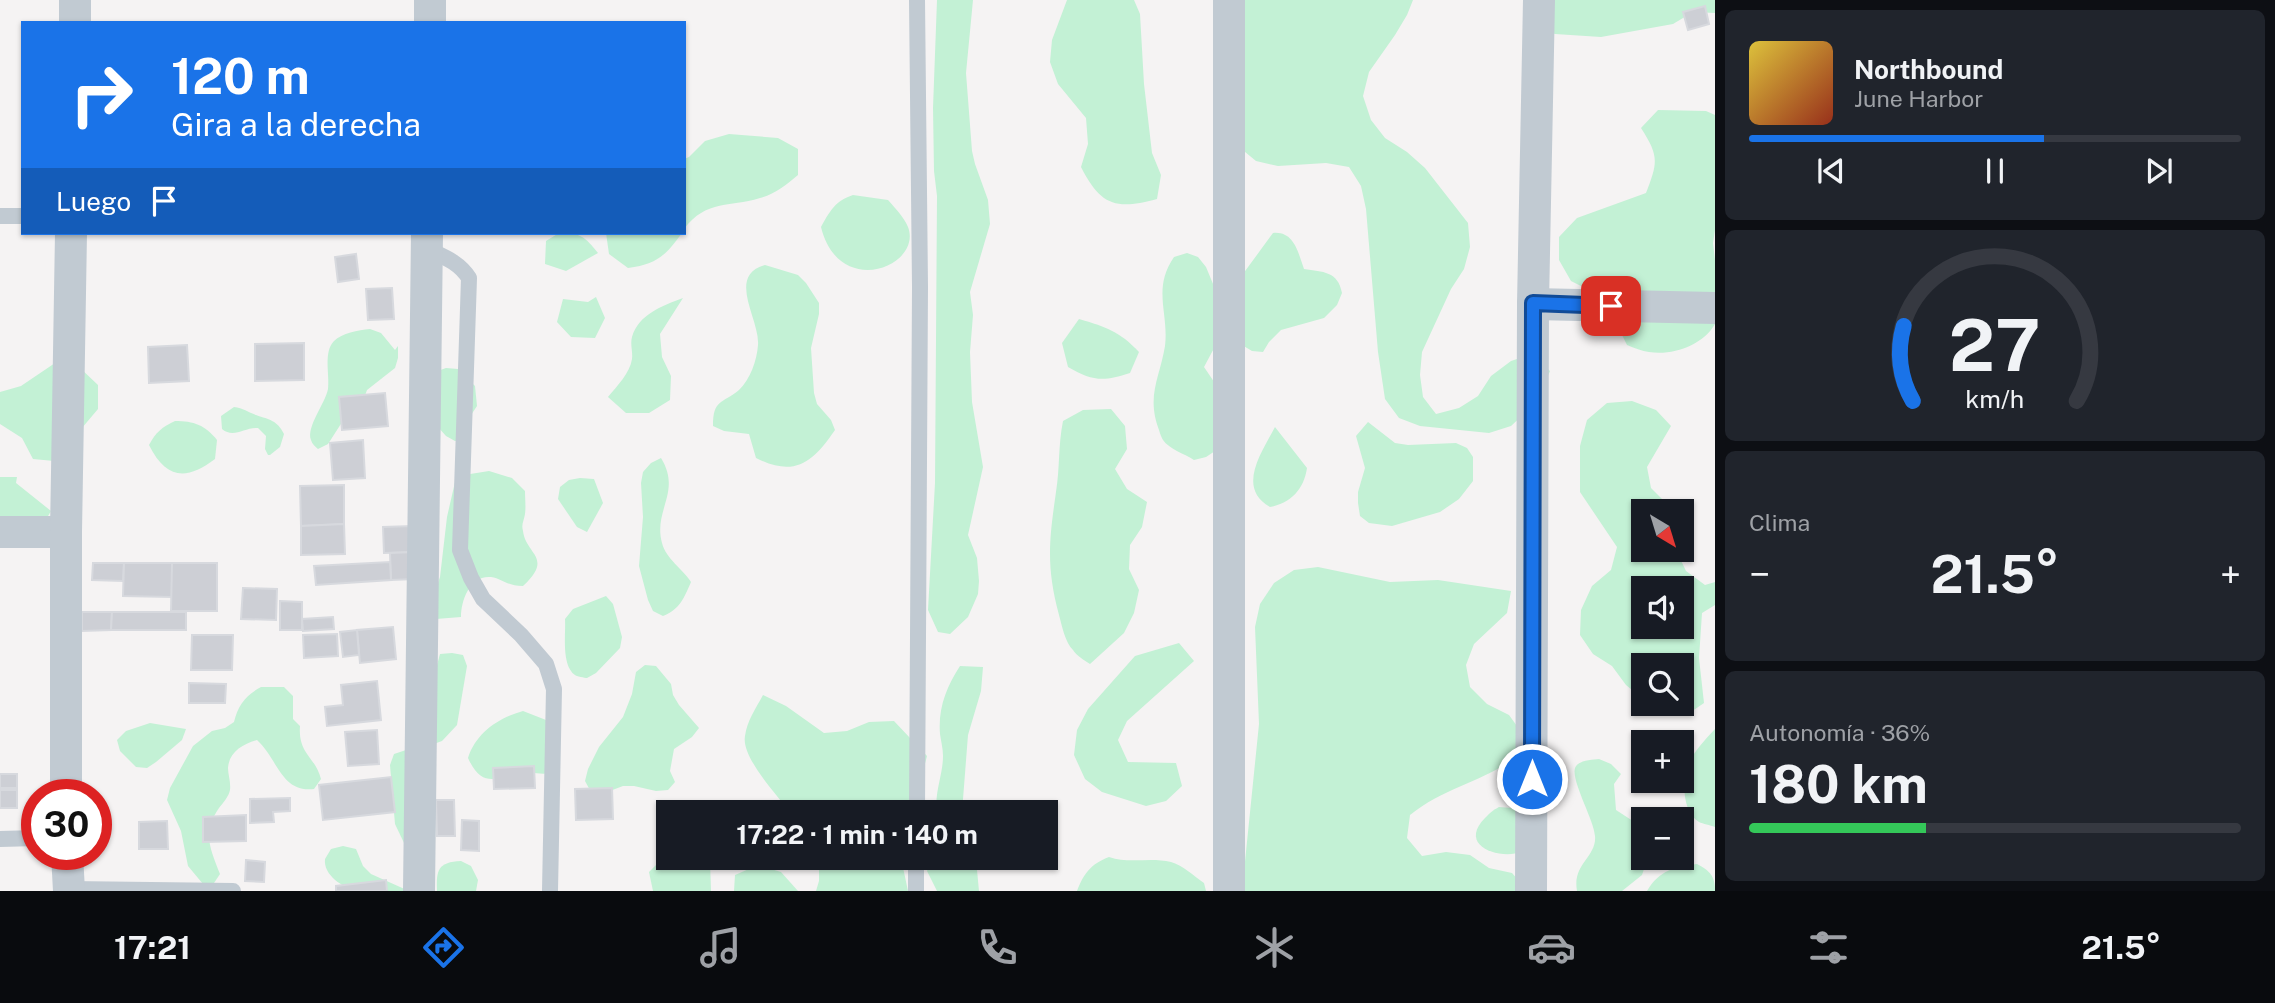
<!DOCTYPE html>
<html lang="es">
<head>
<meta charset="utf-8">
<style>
	body { margin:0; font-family:"Public Sans",sans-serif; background:#20242c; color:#f1f3f6; height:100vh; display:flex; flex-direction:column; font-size:26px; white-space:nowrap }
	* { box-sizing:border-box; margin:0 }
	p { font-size:23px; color:#9ea1a6 }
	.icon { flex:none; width:38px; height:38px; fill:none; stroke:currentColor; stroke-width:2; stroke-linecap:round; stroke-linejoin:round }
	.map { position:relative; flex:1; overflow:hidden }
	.sheet { display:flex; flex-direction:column; gap:10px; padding:10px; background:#0d0f14; width:560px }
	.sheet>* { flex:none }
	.hud { position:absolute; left:21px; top:21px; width:665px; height:214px; border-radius:0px; box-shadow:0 2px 5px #0004; background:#1a73e8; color:#fff; overflow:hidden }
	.needle { width:46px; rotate:142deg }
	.tools { position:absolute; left:1631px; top:499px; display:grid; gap:14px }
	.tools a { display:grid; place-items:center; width:63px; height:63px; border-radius:0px; background:#171b24; box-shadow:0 2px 5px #0004; font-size:35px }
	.speed { position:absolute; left:21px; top:779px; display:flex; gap:14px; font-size:35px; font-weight:700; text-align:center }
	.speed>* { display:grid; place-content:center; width:91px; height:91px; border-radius:50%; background:#171b24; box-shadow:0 2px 5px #0004; line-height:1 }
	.speed .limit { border:10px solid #d22; background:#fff; color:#111 }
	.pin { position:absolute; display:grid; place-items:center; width:60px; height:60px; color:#fff; margin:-30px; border-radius:14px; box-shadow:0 4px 10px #0006 }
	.me { position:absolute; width:77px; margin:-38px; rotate:0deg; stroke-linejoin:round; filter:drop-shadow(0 0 5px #0008) }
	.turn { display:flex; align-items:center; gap:24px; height:147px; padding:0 35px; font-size:32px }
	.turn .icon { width:91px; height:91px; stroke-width:2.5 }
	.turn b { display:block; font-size:49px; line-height:60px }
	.then { display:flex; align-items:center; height:66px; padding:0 35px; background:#0003; gap:14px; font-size:26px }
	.big { font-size:52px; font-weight:700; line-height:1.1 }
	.sheet .card { flex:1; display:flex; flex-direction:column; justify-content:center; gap:10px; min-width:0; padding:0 24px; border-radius:10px; background:#20242c }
	.sheet .dial { align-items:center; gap:0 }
	.dial svg { height:182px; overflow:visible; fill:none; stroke:#363941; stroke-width:7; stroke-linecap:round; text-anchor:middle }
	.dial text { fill:#f1f3f6; stroke:none }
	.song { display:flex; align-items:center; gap:21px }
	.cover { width:84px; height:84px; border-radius:10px; background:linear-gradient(135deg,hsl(50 70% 55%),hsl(10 70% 35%)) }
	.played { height:7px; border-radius:4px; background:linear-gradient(90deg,#1a73e8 60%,#363941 60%) }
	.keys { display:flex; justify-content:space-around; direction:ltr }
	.heat { display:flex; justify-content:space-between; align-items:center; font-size:38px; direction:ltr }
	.charge { height:10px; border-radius:5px; background:linear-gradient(90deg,#34c759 36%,#363941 0) }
	.trip { position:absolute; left:656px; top:800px; width:402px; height:70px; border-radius:0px; background:#171b24; box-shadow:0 2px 5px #0004; font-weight:700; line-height:70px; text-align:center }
	.tab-bar { display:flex; height:112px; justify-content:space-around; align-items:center; background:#090b0e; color:#9ea1a6 }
	.tab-bar .icon { width:49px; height:49px }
	.tab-bar .current { color:#1a73e8 }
	.tab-bar b { font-size:32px; color:#f1f3f6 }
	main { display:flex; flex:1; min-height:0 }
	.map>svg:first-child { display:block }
	.green { fill:#c3f1d5; fill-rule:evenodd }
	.building { fill:#cdcfd5; stroke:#d7d9de; stroke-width:2 }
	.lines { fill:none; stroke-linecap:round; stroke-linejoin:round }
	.service { stroke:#c1cad2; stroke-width:16 }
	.minor { stroke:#c1cad2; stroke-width:32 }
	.route-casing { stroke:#114b97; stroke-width:18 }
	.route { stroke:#1a73e8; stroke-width:12 }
</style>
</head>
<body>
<main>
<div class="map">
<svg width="1715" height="891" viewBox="0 0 1715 891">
	<rect width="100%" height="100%" fill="#f5f3f3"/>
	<!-- green -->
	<g class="green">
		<polygon points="937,0 973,0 966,73 972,151 975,164 988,200 990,224 970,292 973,315 970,352 972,402 983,467 968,535 977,558 979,581 978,594 968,617 950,634 938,632 928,610 935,483 937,196 934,171 933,108"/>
		<path d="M 1067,0 L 1134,0 L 1140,14 L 1144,84 L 1152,153 L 1161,175 L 1157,199 C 1116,210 1101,206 1081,167 L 1088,144 L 1086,118 L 1058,84 L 1050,62 L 1052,40 Z"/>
		<polygon points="1236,0 1413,0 1407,15 1395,35 1369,72 1363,96 1371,120 1385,138 1407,152 1425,168 1468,223 1470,247 1464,269 1451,289 1422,352 1420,375 1423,397 1436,414 1459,408 1478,396 1491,376 1511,361 1532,354 1550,371 1541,393 1527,411 1511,426 1489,433 1420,426 1399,418 1385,399 1378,352 1366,209 1361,186 1349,167 1326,163 1278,166 1256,161 1239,147"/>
		<polygon points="1529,0 1715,0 1715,13 1693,12 1673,24 1601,37 1555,34 1533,27"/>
		<path d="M 1658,110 L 1706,111 L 1715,115 L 1715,230 L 1713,243 L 1715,260 L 1715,324 C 1703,345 1673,356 1649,352 C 1642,351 1634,348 1627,345 L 1616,323 L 1611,301 L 1571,281 L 1559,260 L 1559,237 L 1577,218 L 1646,193 C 1658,162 1659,156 1641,128 Z"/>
		<path d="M 729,134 L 778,138 L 798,149 L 798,175 C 786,185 775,194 760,198 C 728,208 707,199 684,229 L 684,159 L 689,157 L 705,141 Z"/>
		<path d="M 853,195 L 888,200 C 895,208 904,217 908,227 C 923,266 839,300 821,227 C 830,211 835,201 853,195 Z"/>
		<path d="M 559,233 C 581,233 584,236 598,253 L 566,271 L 545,264 L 546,241 Z"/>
		<path d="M 606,233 L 682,233 C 665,256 657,264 628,268 L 609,254 Z"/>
		<path d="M 1273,233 C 1294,231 1298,252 1304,269 C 1323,272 1338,271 1342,293 L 1337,305 L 1324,318 L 1281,330 L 1269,342 L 1263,352 L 1252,351 L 1242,345 L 1240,278 Z"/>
		<path d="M 1187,253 L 1198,257 L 1206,267 L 1223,308 L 1220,337 L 1204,367 L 1225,398 L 1215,451 L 1206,457 L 1194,460 C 1185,454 1169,449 1163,440 C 1161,437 1160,433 1159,430 C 1146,396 1160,377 1165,346 C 1169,313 1152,289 1174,257 Z"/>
		<path d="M 765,265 L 798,275 L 806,283 L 819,303 L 819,314 L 811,348 L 814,393 L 817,404 L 831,420 L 835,430 C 813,462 795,478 756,458 L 749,434 L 724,431 L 713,426 C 713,399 722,404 739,390 C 750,380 757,360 758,345 C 760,319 726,276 765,265 Z"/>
		<polygon points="596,297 605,318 595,338 571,337 557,322 563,299 588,302"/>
		<path d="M 683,298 L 660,334 L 662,357 L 671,376 L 670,400 L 649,413 L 626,413 L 608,397 C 617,386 630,373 632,359 C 633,352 630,344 632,337 C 639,314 662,306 683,298 Z"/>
		<path d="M 1079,319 C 1106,327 1119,331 1139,352 L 1130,373 C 1103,382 1092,381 1068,367 L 1062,343 Z"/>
		<path d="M 370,329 L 381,333 L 395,350 L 398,346 L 398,358 L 395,368 L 367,390 L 363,401 L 346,416 L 328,444 L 318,449 C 315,446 312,444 311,440 C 306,427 325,404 328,389 C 330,375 323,352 334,341 C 342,333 358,330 370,329 Z"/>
		<polygon points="58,361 80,368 98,385 98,409 54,461 33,459 22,438 0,424 0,392 21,386"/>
		<polygon points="446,368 458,369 475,386 477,406 471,415 466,439 455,441 446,436 431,419 435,372"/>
		<path d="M 1632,401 L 1656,410 L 1671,426 L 1647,467 L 1651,488 L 1668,505 L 1670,511 L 1643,511 L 1643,550 L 1676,550 L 1686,571 L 1705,585 L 1715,582 L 1715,605 L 1702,613 L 1699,658 L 1704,703 L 1685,716 L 1662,713 L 1649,704 L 1682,704 L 1682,665 L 1643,665 L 1643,699 L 1626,685 L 1612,666 L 1593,654 L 1580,635 L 1581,610 L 1592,586 L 1611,570 L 1617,547 L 1580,492 L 1580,446 L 1587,420 L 1607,403 ZM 1643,588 L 1682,588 L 1682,626 L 1643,626 Z"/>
		<path d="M 234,407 C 243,408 248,412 256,415 C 270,420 277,420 284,434 L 280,447 L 270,455 L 268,455 L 265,449 L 266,436 L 258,428 C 244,427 234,439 222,429 L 221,416 Z"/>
		<path d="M 1111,409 L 1125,426 L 1127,449 L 1115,469 L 1127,489 L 1147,502 L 1142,527 L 1130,545 L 1129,569 L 1139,590 L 1134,613 L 1124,633 L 1090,664 C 1084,660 1077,656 1073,650 C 1065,642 1062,626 1059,615 C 1046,566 1049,541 1056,492 C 1060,468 1058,446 1063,421 L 1083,410 Z"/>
		<path d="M 175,421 C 194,421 205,425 217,440 L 215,459 C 186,481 166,479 149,445 C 156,432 162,427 175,421 Z"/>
		<polygon points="1368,422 1395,443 1408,445 1456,443 1467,448 1473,457 1473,481 1459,499 1440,512 1392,526 1369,523 1360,516 1358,503 1358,492 1365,468 1356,436"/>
		<path d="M 1275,427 L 1307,468 C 1304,489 1291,503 1270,507 C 1236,488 1262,452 1275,427 Z"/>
		<path d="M 661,458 C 682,492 653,510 662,543 C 666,559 683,569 691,582 C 684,598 680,609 663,616 L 653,611 L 648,600 L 639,566 L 643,517 L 641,483 L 643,472 L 651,463 Z"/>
		<path d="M 489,471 L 512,478 L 525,491 C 525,498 526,507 525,514 C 524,521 521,524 523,531 C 526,555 554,557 523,586 C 507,586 503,579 491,577 C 470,575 461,600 461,617 L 436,619 L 429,610 L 440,577 L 447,517 L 455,482 L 464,475 Z"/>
		<polygon points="0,477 17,477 16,483 51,511 40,530 0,534"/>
		<polygon points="580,478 594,479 603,503 587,532 577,527 558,499 560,487 569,480"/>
		<path d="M 1318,567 L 1390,582 L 1438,580 L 1511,591 L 1507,613 L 1474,644 L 1466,665 L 1470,687 L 1487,704 L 1509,715 L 1522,733 L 1518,756 C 1483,782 1445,787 1410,815 L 1407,838 L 1422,856 L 1446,852 L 1470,855 L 1489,868 L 1512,873 L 1528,891 L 1242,891 L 1259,724 L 1255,627 L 1260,604 L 1274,583 L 1294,570 Z"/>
		<path d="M 606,596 L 613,604 L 622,637 L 620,648 L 596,673 L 587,678 C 585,678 576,676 575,675 C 561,665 566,634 565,619 L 573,609 Z"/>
		<polygon points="1179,643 1194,661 1127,721 1118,740 1128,762 1176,763 1182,786 1166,801 1146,806 1102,792 1085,779 1074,755 1077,730 1088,709 1135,656"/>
		<polygon points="452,653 463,655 467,666 457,725 442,741 431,745 428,699 440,654"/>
		<polygon points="645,665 656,666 671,684 673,695 679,705 699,728 692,737 674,749 670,771 675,782 668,790 656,791 634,786 623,786 602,794 591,792 585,781 588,769 599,747 623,717 632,694 636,672"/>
		<path d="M 960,666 L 983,667 L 981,691 L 968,735 L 962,812 L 937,812 C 934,793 943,775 943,756 C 943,749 941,741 940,734 C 938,708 946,688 960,666 Z"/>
		<path d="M 261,687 L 284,687 L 293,696 L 293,719 L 300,726 C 298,754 315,756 321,779 L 314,789 C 281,793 278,759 257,740 C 243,744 229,752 228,768 C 228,775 231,782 230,790 C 229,796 223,803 219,808 C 202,833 210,848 220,874 L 214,883 L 203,884 L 188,866 L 181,831 L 167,800 L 170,788 L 193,746 L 212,731 L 225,728 L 234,722 C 238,705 246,695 261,687 Z"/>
		<path d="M 763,695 L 786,706 L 824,733 L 847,731 L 869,722 L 894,721 L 927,756 L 921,779 L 902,812 L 790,812 C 777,795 741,757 745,736 C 747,721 756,708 763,695 Z"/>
		<path d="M 523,711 L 546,720 L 550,773 C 541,775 535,772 527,773 C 500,774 484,793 468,758 C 476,733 498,718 523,711 Z"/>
		<polygon points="150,723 186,729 182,740 156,762 147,768 136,767 120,751 117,740 126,731"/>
		<path d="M 1715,729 L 1715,827 C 1710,825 1703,824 1699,822 C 1682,812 1682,781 1688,765 C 1694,751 1705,740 1715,729 Z"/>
		<polygon points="406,750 405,845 395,824 390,765 394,754"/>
		<path d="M 1599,759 L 1611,764 L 1621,774 L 1614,784 L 1616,810 L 1639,825 L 1640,846 L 1646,863 L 1642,875 L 1622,891 L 1577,891 C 1572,864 1597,857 1595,836 C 1594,820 1571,781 1575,768 C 1578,760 1592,760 1599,759 Z"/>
		<path d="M 1499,807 L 1512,808 L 1525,819 L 1522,852 C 1497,860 1458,845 1485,818 C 1490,813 1493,810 1499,807 Z"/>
		<path d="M 343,846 L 356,849 L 363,866 L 371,874 L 409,891 C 394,891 372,891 358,891 C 343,888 323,875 325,859 L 331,849 Z"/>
		<polygon points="665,856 703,858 710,861 711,891 653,891 649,872"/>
		<path d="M 1109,857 C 1129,864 1150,857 1171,862 C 1182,865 1194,876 1204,883 L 1206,891 L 1077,891 C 1084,873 1091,864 1109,857 Z"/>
		<polygon points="819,858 901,858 908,891 816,891 819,881"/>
		<polygon points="933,858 972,858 977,870 979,891 937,891 927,871"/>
		<path d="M 461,861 L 471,866 L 478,880 L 476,891 L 437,891 C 436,870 438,862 461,861 Z"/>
		<path d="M 1697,864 C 1710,871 1715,876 1715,891 L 1647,891 C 1658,871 1676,866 1697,864 Z"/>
		<polygon points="758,865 781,872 798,891 734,891 735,875"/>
	</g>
	<!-- building -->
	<g class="building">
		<polygon points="1705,6 1709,24 1688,30 1683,12"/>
		<polygon points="356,254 359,279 338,282 335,257"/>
		<polygon points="392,288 394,319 368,320 366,289"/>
		<polygon points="304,343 304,380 255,381 255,344"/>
		<polygon points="187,345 189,381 149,383 148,347"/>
		<polygon points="385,393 388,426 342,430 339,397"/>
		<polygon points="363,440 365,478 333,480 330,443"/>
		<polygon points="344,485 344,524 301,526 300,486"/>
		<polygon points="344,524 345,554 301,555 301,526"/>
		<polygon points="413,526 414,552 384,553 383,527"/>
		<polygon points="414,552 415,579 391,580 390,553"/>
		<polygon points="390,562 391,580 316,585 314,566"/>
		<polygon points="93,563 124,563 123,581 92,580"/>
		<polygon points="124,563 172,563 172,597 123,596"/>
		<polygon points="172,563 217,563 217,611 171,611"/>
		<polygon points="243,588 277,589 276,620 241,619"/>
		<polygon points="280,601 302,602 302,630 280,630"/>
		<polygon points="82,612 112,612 111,630 82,631"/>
		<polygon points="112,612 186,612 186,630 111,630"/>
		<polygon points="333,617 334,629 303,631 302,619"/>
		<polygon points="393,627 396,659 360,663 357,630"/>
		<polygon points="357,630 359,655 343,657 340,632"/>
		<polygon points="337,634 338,656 304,658 303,635"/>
		<polygon points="192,635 233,635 232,670 191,670"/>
		<polygon points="377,681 381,720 327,726 325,707 343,705 341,685"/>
		<polygon points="189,683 226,684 225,703 189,703"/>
		<polygon points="377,730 379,764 348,766 345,732"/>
		<polygon points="534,766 535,788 494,789 493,768"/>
		<rect x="0" y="774" width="17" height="14"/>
		<polygon points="391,777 395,812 323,820 319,785"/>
		<polygon points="612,788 613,819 576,820 575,789"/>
		<rect x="0" y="790" width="17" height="18"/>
		<polygon points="290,798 290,811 273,812 274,822 250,823 250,799"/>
		<polygon points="436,800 454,800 455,836 437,836"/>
		<polygon points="246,815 246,841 203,842 203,817"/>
		<polygon points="462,820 479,821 479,851 461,850"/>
		<polygon points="167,821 168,849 139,849 139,822"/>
		<polygon points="246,860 265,862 264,882 245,881"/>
		<polygon points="386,880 387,891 336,891 336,886"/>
	</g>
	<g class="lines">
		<!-- service -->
		<g class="service">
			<polyline points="0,216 23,216"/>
			<path d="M 427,249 C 444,257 459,262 469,278 L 460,550 L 471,578 L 483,599 L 521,635 L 546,664 L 554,689 L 550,891"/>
			<polyline points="917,812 920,287 917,0"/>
			<polyline points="0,839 37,838"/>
			<polyline points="69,889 233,891"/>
			<polyline points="916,891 916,858"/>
		</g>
		<!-- minor -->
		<g class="minor">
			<polyline points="75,23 75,0"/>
			<polyline points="430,23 430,0"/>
			<polyline points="1533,304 1715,308"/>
			<polyline points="0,532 66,532"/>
			<polyline points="66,794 66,532 71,233"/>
			<polyline points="67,854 69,891"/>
			<polyline points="419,891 427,233"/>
			<polyline points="1229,891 1229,0"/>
			<polyline points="1531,891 1533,304 1539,0"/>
		</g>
	</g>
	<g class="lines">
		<!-- route casing -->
		<g class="route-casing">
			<polyline id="route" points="1532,779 1533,303 1611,306"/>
		</g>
		<!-- route -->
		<use href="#route" class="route"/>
	</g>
</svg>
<div class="tools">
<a><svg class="needle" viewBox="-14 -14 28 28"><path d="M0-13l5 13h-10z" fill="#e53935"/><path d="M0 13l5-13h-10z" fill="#9ea1a6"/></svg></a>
<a><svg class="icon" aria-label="sound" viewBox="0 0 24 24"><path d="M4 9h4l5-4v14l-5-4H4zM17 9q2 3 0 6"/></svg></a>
<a><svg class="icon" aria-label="search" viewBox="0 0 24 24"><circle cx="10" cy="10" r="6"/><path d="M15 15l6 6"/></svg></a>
<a>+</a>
<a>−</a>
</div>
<div class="speed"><div class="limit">30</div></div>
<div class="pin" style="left:1611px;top:306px;background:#d93025"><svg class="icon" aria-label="arrive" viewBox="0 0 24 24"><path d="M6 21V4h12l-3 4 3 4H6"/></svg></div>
<svg class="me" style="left:1532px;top:779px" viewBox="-20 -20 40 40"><circle r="17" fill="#1a73e8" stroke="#fff" stroke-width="3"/><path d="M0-11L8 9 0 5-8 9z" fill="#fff"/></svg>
<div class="trip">17:22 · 1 min · 140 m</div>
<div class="hud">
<div class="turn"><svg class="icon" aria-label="right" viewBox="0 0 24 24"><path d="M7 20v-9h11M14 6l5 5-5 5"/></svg><div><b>120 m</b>Gira a la derecha</div></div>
<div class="then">Luego<svg class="icon" aria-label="arrive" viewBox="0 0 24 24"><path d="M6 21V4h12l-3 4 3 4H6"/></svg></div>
</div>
</div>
<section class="sheet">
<div class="card">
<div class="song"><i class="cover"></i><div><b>Northbound</b><p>June Harbor</p></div></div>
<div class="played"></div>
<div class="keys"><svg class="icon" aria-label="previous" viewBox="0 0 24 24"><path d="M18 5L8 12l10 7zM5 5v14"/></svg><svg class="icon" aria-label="pause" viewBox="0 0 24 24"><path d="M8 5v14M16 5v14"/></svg><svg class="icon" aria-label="next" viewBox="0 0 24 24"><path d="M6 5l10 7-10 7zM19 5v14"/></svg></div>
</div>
<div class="card dial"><svg viewBox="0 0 100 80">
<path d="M14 69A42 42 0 1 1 86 69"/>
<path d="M14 69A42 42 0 0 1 10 36" stroke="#1a73e8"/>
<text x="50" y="56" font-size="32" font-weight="700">27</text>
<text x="50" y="72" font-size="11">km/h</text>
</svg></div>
<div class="card"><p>Clima</p>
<div class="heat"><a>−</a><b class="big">21.5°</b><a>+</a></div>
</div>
<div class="card"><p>Autonomía · 36%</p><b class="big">180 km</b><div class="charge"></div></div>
</section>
</main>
<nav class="tab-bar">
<b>17:21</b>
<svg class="icon current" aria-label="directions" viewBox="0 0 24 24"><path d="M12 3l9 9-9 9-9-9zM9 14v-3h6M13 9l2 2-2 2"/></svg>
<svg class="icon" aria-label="music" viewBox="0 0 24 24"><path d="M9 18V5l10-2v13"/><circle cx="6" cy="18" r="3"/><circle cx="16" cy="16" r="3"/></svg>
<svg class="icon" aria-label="phone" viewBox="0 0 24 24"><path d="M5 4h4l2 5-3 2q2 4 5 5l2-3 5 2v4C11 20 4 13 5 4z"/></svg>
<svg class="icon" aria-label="climate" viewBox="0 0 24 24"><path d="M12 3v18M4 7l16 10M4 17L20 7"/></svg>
<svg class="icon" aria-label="car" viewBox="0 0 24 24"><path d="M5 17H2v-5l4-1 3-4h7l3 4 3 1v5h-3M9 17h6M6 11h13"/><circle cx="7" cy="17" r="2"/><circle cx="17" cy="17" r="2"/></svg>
<svg class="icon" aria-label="filters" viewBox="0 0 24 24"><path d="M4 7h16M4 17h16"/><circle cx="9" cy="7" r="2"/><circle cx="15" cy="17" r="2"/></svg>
<b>21.5°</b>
</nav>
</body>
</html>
